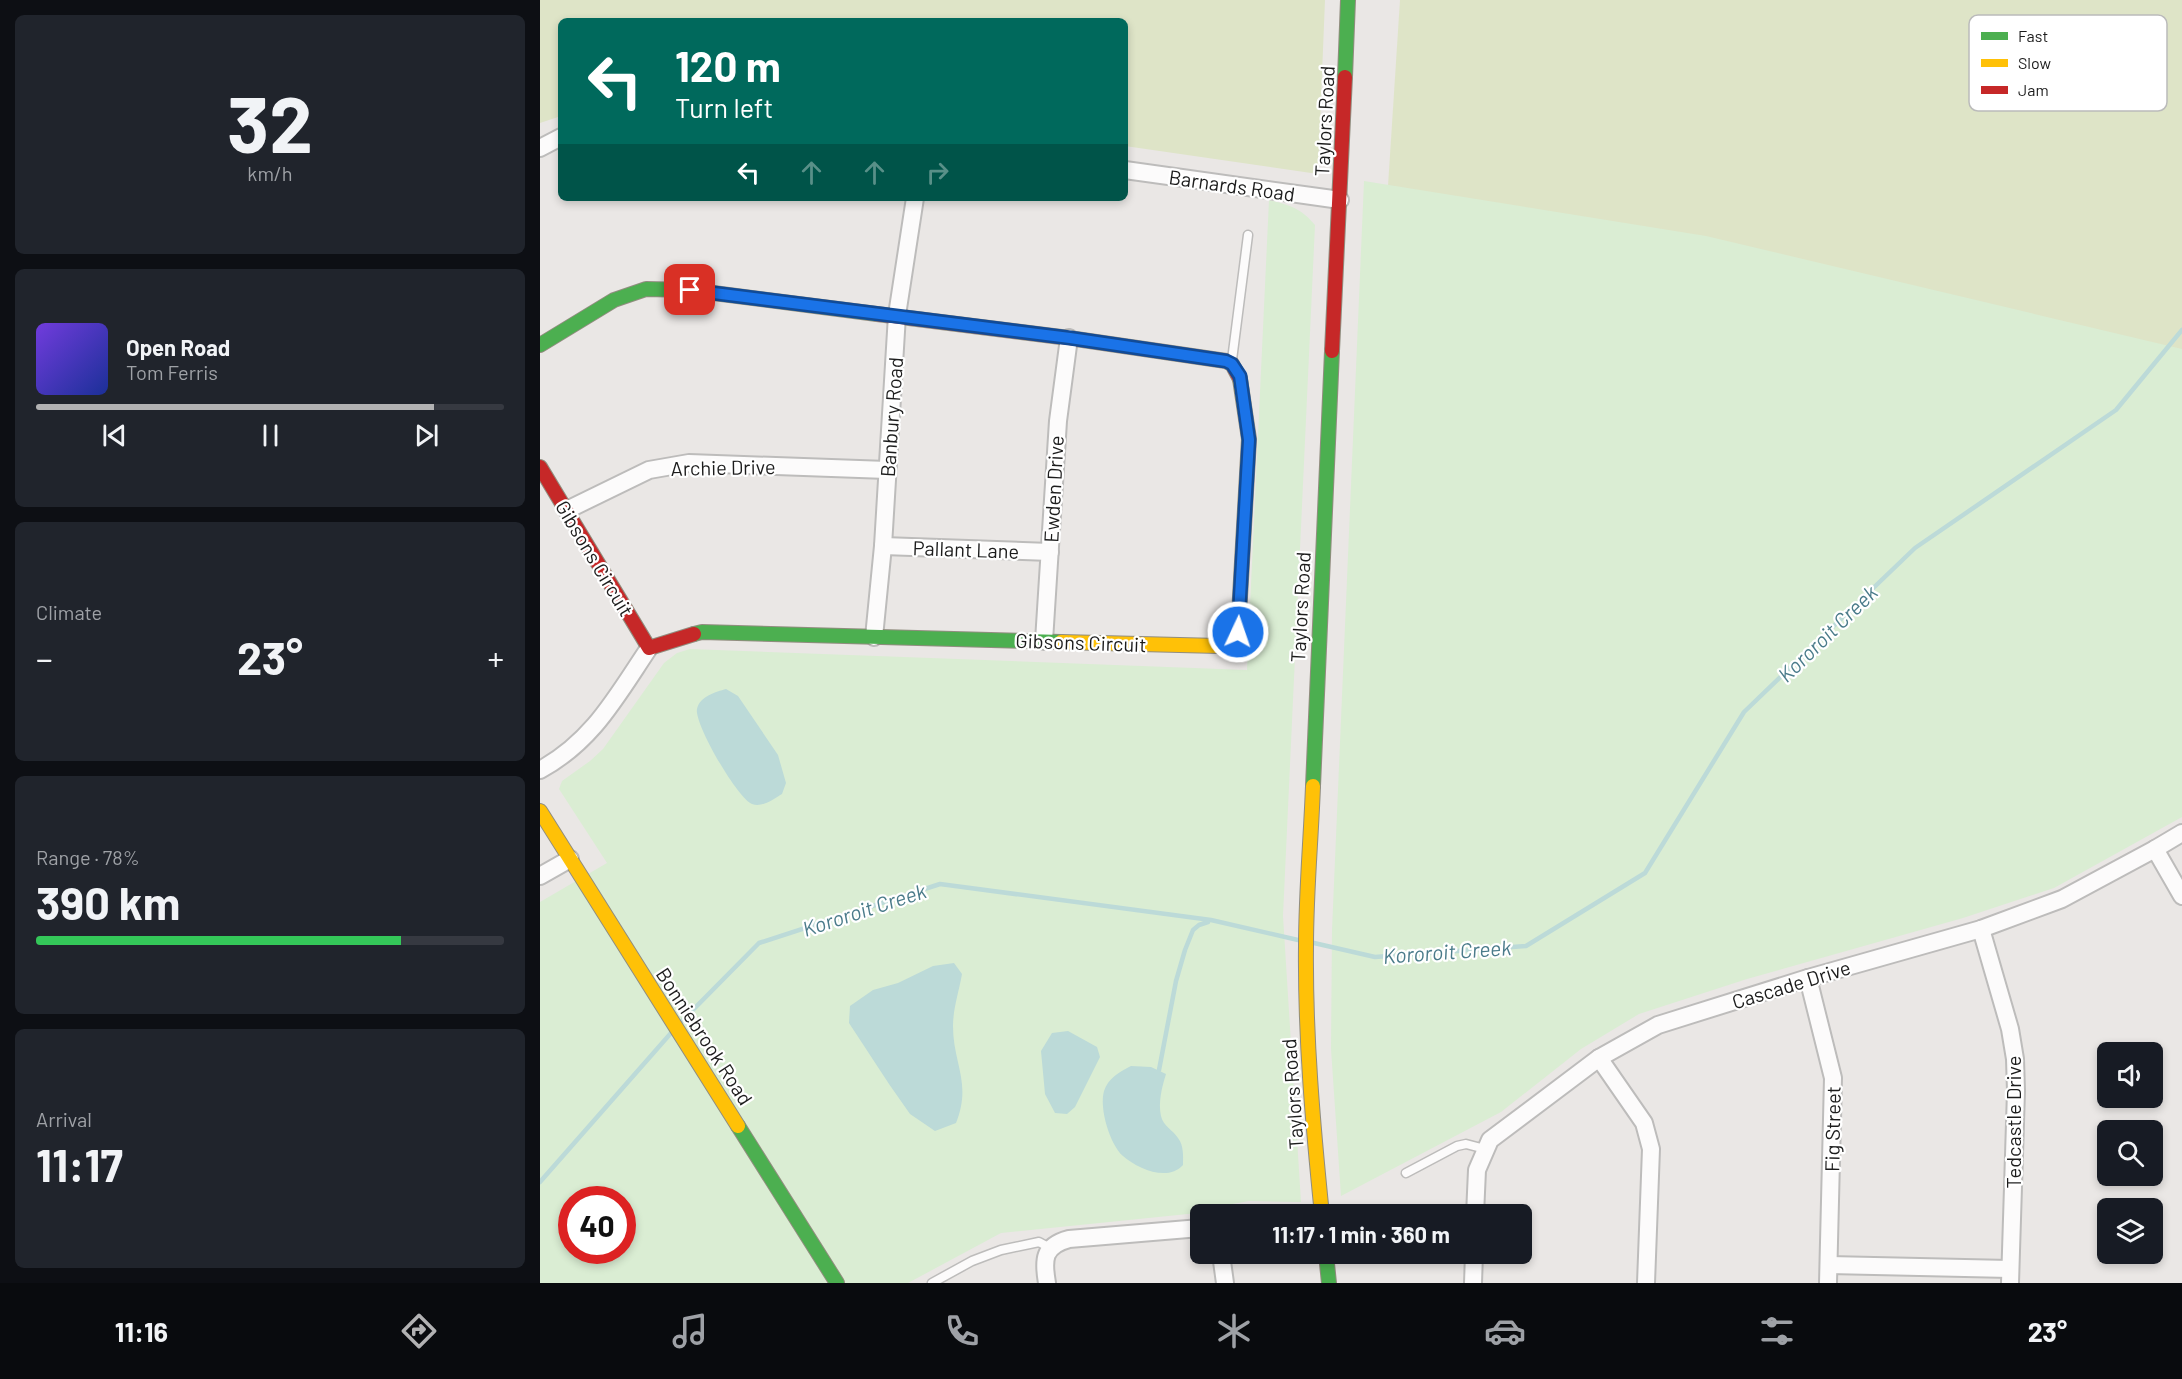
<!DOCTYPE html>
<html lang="en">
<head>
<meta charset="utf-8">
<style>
	body { margin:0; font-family:Barlow,sans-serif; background:#20242c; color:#f1f3f6; height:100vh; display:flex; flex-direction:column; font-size:22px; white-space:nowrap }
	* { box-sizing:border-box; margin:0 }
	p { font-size:20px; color:#9ea1a6 }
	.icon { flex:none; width:33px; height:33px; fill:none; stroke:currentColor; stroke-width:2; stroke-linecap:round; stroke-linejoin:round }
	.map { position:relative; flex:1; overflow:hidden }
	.drawer { display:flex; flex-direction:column; gap:15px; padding:15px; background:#0d0f14; width:540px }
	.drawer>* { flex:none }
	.guide { position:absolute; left:18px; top:18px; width:570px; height:183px; border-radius:9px; box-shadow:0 3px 9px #0003; background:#00695c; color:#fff; overflow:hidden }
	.controls { position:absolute; left:1557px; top:1042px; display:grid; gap:12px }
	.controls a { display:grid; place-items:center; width:66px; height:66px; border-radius:9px; background:#171b24; box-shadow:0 3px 9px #0003; font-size:30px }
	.speed { position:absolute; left:18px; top:1186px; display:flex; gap:12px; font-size:30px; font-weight:700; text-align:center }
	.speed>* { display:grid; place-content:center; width:78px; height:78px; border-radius:50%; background:#171b24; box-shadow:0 3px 9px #0003; line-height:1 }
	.speed .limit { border:9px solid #d22; background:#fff; color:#111 }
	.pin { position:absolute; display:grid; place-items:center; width:51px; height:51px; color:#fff; margin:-26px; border-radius:12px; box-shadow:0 3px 9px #0006 }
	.me { position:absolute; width:66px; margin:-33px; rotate:3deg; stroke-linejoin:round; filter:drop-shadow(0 0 4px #0008) }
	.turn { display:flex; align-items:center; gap:21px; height:126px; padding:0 18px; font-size:27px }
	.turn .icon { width:78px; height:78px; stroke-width:2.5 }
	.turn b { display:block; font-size:42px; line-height:51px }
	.lanes { display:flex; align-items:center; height:57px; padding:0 18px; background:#0003; justify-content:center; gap:30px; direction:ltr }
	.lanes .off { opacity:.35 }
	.big { font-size:45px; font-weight:700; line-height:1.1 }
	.drawer .widget { flex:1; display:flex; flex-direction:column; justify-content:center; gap:9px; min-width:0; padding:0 21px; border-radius:9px; background:#20242c }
	.drawer .dial { align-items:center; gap:0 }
	.dial b { font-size:78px; line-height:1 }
	.song { display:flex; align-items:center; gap:18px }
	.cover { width:72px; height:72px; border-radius:9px; background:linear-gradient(135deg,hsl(260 70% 55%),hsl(230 70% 35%)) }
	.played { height:6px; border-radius:3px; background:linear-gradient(90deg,#b2b2b3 85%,#363941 85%) }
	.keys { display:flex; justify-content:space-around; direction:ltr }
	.heat { display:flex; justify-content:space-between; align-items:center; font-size:33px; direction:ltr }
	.charge { height:9px; border-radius:4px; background:linear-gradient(90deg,#34c759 78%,#363941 0) }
	.trip { position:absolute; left:650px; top:1204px; width:342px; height:60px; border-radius:9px; background:#171b24; box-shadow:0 3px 9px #0003; font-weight:700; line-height:60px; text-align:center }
	.tab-bar { display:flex; height:96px; justify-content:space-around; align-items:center; background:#090b0e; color:#9ea1a6 }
	.tab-bar .icon { width:42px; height:42px }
	.tab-bar .selected { color:#b2b2b3 }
	.tab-bar b { font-size:27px; color:#f1f3f6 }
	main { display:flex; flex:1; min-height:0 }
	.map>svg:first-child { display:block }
	.grass { fill:#dee4c7 }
	.park { fill:#daedd3; fill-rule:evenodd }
	.water { fill:#bcdad8 }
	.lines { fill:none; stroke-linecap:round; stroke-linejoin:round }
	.stream { stroke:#bcdad8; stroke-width:4.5 }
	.lane-casing { stroke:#bdbcbb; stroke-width:11 }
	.street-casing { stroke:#bdbcbb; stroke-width:20 }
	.fast-casing { stroke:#918d7f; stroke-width:16 }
	.slow-casing { stroke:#918d7f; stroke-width:16 }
	.jam-casing { stroke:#918d7f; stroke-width:16 }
	.lane { stroke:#fcfbfb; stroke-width:8 }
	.street { stroke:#fcfbfb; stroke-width:16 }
	.fast { stroke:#4caf50; stroke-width:14 }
	.slow { stroke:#ffc107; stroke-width:14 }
	.jam { stroke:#c62828; stroke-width:14 }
	.route-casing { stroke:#114b97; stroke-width:15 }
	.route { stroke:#1a73e8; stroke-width:10 }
	.labels { text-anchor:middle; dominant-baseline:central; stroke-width:4.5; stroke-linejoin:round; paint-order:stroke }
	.street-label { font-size:20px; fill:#1c1c1c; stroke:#fff }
	.water-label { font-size:21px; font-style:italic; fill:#4a7b8a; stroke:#fff }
	.key { fill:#fff; stroke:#bbb; stroke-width:1.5 }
	.key-label { font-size:16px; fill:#1c1c1c }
</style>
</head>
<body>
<main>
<section class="drawer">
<div class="widget dial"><b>32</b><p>km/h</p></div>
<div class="widget">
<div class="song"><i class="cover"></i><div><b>Open Road</b><p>Tom Ferris</p></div></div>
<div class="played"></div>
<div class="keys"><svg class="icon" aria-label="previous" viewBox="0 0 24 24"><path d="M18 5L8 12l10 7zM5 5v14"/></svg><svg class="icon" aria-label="pause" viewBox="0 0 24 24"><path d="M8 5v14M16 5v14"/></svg><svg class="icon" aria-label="next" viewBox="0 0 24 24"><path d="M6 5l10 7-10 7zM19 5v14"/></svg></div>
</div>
<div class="widget"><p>Climate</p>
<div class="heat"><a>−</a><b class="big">23°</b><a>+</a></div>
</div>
<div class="widget"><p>Range · 78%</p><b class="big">390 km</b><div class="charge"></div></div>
<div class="widget"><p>Arrival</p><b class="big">11:17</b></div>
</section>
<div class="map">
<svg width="1642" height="1283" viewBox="0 0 1642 1283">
	<rect width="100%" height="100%" fill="#eae7e5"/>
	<!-- grass -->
	<g class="grass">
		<polygon points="0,0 785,0 778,174 585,146 585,21 21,21 21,116 0,123"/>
		<polygon points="860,0 1642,0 1642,365 846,217"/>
	</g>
	<!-- park -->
	<g class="park">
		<polygon points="824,181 1166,236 1642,349 1642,817 1514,888 1423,918 1207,979 1099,1014 1041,1049 961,1112 801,1196 791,1049 792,930"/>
		<path d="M 729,200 C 750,205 762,209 775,225 L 743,916 L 761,1202 L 709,1201 L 687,1205 L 687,1210 L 461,1233 L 368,1283 L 0,1283 L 0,902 L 67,863 L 19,789 L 22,781 L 50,761 L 63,749 L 124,663 L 137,653 L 150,649 L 707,670 ZM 32,1200 L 82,1200 L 82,1251 L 32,1251 Z"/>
	</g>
	<!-- water -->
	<g class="water">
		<path d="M 186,689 L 198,696 L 238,755 L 246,783 L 242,794 C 234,799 222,808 212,804 C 198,799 154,724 157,709 C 160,696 176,692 186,689 Z"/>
		<path d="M 414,963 L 422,974 C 419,991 413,1009 413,1026 C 413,1064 432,1083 416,1123 L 395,1131 L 370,1114 L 349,1084 L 309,1023 L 310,1006 L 333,990 L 358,983 L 393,966 Z"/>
		<polygon points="528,1031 557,1047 560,1057 535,1107 527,1114 515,1113 505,1094 501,1051 512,1033"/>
		<path d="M 591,1066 L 611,1067 L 626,1074 C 622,1087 618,1102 621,1116 C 623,1126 633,1130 638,1138 C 644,1146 643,1156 643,1165 C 628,1182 598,1169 583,1156 C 570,1145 559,1108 564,1091 C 568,1078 581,1071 591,1066 Z"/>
	</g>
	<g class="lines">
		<!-- stream -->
		<g class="stream">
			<polyline points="774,943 835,957 986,946 1105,873 1204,712 1375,548 1576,410 1642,330"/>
			<polyline points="141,1022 219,943 400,884 671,920 758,940"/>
			<polyline points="619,1070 636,981 645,950 653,930 659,925 668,922"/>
			<polyline points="0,1182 131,1033"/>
		</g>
		<!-- lane casing -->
		<g class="lane-casing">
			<g id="lane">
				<polyline points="692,360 708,235"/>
				<polyline points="866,1173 917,1146 926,1144 945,1149"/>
				<polyline points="392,1283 432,1261 461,1250 499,1242 510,1248"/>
			</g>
		</g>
		<!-- street casing -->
		<g class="street-casing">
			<g id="street">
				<polyline points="0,148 21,137"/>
				<polyline points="585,170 800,200"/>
				<polyline points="27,510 109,470 149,463 347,470"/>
				<polyline points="343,546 510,552"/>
				<polyline points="334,637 343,546 357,315 375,198"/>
				<polyline points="504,641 518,421 529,338"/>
				<path d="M 0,770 C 53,741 76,697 109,648"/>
				<polyline points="1615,849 1642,896"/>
				<polyline points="0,876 30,859"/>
				<polyline points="1441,929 1470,1029 1475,1059 1476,1091 1470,1283"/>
				<polyline points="1268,978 1293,1078 1288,1283"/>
				<polyline points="1059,1058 1104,1123 1111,1149 1106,1283"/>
				<polyline points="935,1215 937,1170 950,1140 1059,1058 1118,1025 1268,978 1441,929 1522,899 1615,849 1642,833"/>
				<polyline points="681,1254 685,1283"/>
				<polyline points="1289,1265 1470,1269"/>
				<path d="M 507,1283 C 503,1260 503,1246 529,1239 L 660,1228"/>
				<polyline points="933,1283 934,1254"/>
			</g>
		</g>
		<!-- fast casing -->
		<g class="fast-casing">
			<g id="fast">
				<polyline points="805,77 808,0"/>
				<polyline points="0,345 74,300 106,289 150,290 337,314"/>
				<polyline points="154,634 162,632 521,642"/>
				<polyline points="773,786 792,351"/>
				<polyline points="198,1126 297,1283"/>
				<polyline points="786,1254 789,1283"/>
			</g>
		</g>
		<!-- slow casing -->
		<g class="slow-casing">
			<g id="slow">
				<polyline points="521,642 679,646 691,641 698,632 709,439 700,379"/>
				<path d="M 773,786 C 771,839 766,893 766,946 C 765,1036 773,1126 782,1215"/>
				<polyline points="0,811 198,1126"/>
			</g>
		</g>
		<!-- jam casing -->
		<g class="jam-casing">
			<g id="jam">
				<polyline points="337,314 529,338 686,361 692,364 700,379"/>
				<polyline points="792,351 805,77"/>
				<polyline points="0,467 109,648 154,634"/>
			</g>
		</g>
		<!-- lane -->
		<use href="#lane" class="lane"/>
		<!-- street -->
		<use href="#street" class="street"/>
		<!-- fast -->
		<use href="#fast" class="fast"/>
		<!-- slow -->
		<use href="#slow" class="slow"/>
		<!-- jam -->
		<use href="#jam" class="jam"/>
	</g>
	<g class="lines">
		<!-- route casing -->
		<g class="route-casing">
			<polyline id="route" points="150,290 530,338 686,361 692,364 700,376 709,440 698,632"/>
		</g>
		<!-- route -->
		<use href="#route" class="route"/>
	</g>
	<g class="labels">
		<!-- street labels -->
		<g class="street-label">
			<text transform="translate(784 121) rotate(-87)">Taylors Road</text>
			<text transform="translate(692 185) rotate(8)">Barnards Road</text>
			<text transform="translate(351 417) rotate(-86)">Banbury Road</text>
			<text transform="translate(183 467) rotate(-1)">Archie Drive</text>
			<text transform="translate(513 489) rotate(-87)">Ewden Drive</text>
			<text transform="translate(426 549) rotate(2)">Pallant Lane</text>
			<text transform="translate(55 558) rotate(59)">Gibsons Circuit</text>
			<text transform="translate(760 607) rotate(-87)">Taylors Road</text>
			<text transform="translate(541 642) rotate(2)">Gibsons Circuit</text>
			<text transform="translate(1251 984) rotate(-17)">Cascade Drive</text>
			<text transform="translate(165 1036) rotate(57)">Bonniebrook Road</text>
			<text transform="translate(752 1094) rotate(-94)">Taylors Road</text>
			<text transform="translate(1473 1122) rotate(-90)">Tedcastle Drive</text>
			<text transform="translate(1292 1129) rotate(-89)">Fig Street</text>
		</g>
		<!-- water labels -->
		<g class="water-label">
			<text transform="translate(1287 633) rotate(-44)">Kororoit Creek</text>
			<text transform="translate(324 909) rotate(-18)">Kororoit Creek</text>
			<text transform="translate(907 951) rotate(-4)">Kororoit Creek</text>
		</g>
	</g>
	<!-- legend -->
	<rect x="1429" y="15" width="198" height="96" rx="9" class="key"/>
	<rect x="1441" y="32" width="27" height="8" fill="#4caf50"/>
	<rect x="1441" y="59" width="27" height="8" fill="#ffc107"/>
	<rect x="1441" y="86" width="27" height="8" fill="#c62828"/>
	<g class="key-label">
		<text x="1478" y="42">Fast</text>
		<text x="1478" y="69">Slow</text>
		<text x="1478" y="96">Jam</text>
	</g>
</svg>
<div class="controls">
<a><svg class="icon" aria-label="sound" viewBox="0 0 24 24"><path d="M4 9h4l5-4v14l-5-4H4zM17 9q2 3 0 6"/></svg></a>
<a><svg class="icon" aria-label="search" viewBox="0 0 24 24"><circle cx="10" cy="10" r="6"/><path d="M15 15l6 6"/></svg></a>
<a><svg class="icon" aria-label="layers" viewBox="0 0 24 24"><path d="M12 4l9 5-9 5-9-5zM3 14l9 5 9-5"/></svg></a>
</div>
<div class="speed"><div class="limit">40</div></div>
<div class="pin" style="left:150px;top:290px;background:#d93025"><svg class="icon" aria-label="arrive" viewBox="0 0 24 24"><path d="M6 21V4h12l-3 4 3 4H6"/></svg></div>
<svg class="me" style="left:698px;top:632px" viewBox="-20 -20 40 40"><circle r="17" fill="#1a73e8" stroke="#fff" stroke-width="3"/><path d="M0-11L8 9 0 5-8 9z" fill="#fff"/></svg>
<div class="trip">11:17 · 1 min · 360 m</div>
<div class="guide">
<div class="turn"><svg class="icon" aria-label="left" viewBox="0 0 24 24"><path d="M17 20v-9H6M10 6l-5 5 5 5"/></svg><div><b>120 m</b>Turn left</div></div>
<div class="lanes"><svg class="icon" aria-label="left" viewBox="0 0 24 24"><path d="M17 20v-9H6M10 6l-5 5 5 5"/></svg><svg class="icon off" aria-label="ahead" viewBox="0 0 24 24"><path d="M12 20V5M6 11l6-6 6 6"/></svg><svg class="icon off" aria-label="ahead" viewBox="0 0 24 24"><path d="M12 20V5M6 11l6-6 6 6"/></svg><svg class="icon off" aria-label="right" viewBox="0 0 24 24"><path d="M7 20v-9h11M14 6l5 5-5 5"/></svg></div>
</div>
</div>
</main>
<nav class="tab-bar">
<b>11:16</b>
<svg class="icon selected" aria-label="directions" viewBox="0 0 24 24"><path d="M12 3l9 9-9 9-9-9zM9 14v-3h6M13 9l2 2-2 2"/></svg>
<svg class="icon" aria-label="music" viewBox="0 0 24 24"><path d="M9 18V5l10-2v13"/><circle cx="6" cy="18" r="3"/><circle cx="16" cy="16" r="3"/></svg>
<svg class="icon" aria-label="phone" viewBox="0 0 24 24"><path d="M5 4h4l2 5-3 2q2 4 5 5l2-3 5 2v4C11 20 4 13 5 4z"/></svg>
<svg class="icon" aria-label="climate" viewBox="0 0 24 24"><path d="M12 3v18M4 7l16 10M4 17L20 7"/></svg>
<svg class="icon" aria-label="car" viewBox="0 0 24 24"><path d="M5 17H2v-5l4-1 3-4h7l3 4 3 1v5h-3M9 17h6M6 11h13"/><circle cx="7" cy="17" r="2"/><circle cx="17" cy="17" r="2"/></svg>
<svg class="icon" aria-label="filters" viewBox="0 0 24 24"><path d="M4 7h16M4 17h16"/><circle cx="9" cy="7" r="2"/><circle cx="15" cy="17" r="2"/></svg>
<b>23°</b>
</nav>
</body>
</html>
